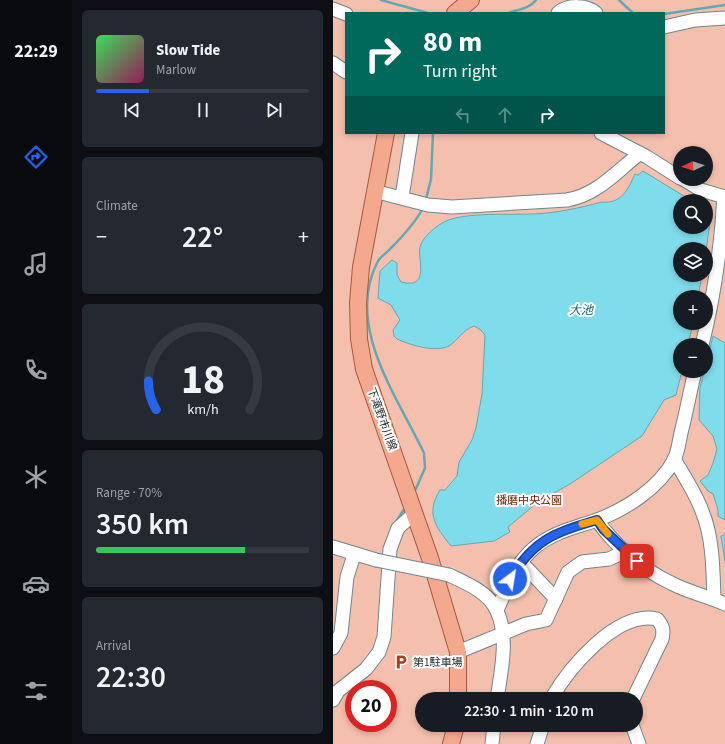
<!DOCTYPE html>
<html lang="en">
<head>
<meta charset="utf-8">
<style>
	body { margin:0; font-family:"Source Sans 3","Noto Sans JP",sans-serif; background:#242831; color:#f1f3f6; height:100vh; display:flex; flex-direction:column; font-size:15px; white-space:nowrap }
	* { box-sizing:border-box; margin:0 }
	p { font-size:13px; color:#9ea1a6 }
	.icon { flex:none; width:22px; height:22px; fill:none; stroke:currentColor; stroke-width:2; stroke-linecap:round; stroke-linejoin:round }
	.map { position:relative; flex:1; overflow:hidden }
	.panel { display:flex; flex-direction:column; gap:10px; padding:10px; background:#0d0f14; width:261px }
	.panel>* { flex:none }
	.banner { position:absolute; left:12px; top:12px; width:320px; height:122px; border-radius:0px; box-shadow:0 2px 6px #0003; background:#00695c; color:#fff; overflow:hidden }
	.needle { width:26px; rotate:266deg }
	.buttons { position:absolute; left:340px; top:146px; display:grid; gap:8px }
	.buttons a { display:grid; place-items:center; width:40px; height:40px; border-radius:50%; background:#171b24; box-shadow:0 2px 6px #0003; font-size:20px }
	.speed { position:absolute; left:12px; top:680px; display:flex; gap:8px; font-size:20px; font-weight:700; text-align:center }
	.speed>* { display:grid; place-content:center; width:52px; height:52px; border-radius:50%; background:#171b24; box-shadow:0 2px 6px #0003; line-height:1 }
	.speed .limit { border:6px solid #d22; background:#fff; color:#111 }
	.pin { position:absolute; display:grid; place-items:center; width:34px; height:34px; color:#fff; margin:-17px; border-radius:8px; box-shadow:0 2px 6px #0006 }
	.me { position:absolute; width:44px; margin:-22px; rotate:31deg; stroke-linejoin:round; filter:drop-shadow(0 0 3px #0008) }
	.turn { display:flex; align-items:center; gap:14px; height:84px; padding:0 12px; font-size:18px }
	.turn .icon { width:52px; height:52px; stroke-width:2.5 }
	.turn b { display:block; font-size:28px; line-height:34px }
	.lanes { display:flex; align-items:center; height:38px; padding:0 12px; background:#0003; justify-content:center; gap:20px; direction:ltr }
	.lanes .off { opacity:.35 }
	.big { font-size:30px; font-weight:600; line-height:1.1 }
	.panel .tile { flex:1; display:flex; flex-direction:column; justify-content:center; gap:6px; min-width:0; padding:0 14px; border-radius:6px; background:#242831 }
	.panel .dial { align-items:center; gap:0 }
	.dial svg { height:104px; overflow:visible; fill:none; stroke:#363941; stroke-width:7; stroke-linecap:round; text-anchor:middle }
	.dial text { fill:#f1f3f6; stroke:none }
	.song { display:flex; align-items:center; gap:12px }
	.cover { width:48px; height:48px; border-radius:6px; background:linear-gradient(135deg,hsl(130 70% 55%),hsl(330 70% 35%)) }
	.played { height:4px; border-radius:2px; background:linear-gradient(90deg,#2563eb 25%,#363941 25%) }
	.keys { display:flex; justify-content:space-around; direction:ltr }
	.heat { display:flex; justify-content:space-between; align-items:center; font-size:22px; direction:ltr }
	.charge { height:6px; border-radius:3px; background:linear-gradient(90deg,#34c759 70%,#363941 0) }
	.trip { position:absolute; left:82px; top:692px; width:228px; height:40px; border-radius:20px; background:#171b24; box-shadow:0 2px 6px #0003; font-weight:600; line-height:40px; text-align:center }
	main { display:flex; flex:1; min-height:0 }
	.dock { display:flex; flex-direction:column; width:72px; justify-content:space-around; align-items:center; background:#090b0e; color:#9ea1a6 }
	.dock .icon { width:28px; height:28px }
	.dock .selected { color:#2563eb }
	.dock b { font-size:18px; color:#f1f3f6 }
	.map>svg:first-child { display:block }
	.green { fill:#f5bfad; fill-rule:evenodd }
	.water { fill:#7edceb; stroke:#63a8b3 }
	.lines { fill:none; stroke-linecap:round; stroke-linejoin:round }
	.stream { stroke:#63a8b3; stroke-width:2.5 }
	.minor-casing { stroke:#6d888c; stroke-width:15 }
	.major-casing { stroke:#a6593e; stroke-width:18 }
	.minor { stroke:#fff; stroke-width:13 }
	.major { stroke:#f4a98f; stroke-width:16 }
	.minor-bridge-casing { stroke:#6d888c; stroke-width:15; stroke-linecap:butt }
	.minor-bridge { stroke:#fff; stroke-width:13 }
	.route-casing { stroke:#184099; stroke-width:10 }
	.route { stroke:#2563eb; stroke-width:7 }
	.slow { stroke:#f59e0b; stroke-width:7 }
	.labels { text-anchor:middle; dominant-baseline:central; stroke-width:4; stroke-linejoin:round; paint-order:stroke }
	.street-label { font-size:11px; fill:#232f31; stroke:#fff }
	.park-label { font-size:11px; fill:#732100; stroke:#fff }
	.poi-label { font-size:11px; fill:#232f31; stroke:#fff; text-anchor:start }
	.water-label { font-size:12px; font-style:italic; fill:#085d67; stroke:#fff }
</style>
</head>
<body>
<main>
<nav class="dock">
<b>22:29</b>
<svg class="icon selected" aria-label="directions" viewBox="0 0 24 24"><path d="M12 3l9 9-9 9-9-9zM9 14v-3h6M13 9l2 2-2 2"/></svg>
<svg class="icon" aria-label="music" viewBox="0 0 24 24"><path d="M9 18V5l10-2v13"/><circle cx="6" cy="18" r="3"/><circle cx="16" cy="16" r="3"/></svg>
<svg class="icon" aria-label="phone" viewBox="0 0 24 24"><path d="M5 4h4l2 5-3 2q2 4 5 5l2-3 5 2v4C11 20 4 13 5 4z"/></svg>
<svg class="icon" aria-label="climate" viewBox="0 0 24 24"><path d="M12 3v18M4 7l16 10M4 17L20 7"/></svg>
<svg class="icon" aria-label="car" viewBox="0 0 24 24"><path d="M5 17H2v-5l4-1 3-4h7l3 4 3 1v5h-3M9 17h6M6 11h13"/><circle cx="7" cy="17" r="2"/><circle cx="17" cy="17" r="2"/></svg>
<svg class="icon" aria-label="filters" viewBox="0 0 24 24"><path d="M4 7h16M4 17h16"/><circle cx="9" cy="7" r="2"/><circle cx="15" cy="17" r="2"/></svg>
</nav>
<section class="panel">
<div class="tile">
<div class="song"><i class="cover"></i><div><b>Slow Tide</b><p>Marlow</p></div></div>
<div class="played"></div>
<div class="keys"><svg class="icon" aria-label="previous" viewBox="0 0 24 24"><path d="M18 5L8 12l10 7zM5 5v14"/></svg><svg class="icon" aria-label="pause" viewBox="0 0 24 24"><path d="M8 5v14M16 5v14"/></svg><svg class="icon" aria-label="next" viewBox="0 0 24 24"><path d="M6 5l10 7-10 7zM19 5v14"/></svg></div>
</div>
<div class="tile"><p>Climate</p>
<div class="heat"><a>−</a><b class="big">22°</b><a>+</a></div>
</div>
<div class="tile dial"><svg viewBox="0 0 100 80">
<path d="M14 69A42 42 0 1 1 86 69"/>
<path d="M14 69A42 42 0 0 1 8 47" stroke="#2563eb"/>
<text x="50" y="56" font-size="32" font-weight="700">18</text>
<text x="50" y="72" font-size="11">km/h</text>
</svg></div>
<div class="tile"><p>Range · 70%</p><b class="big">350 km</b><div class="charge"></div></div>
<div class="tile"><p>Arrival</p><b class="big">22:30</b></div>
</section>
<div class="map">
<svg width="392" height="744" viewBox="0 0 392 744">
	<rect width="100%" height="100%" fill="#dbf9fe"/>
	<!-- green -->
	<path class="green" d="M 0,0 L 392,0 L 392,744 L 0,744 ZM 13,13 L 331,13 L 331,133 L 13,133 ZM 347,153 L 373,153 L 373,179 L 347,179 ZM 347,201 L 373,201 L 373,227 L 347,227 ZM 347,249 L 373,249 L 373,275 L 347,275 ZM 347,297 L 373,297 L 373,323 L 347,323 ZM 347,345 L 373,345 L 373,371 L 347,371 ZM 21,689 L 55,689 L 55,723 L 21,723 ZM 89,699 L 303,699 L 303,725 L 89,725 Z"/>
	<!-- water -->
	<g class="water">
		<path d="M 310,171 L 359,201 L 347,201 L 347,227 L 373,227 L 373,214 L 377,222 L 373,251 L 373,249 L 347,249 L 347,275 L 369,275 L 365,297 L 347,297 L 347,323 L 360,323 L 355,345 L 347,345 L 347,371 L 349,371 L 343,395 L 331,400 L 309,436 L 237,484 L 205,502 L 175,527 L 177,532 L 161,541 L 118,546 C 103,527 92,514 107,490 L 112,490 L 124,476 L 126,462 L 139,440 L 143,428 L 149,394 L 152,335 L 148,330 L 141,326 C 130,330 125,340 116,346 C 103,353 77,345 64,339 L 61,336 L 60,330 L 67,320 L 58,305 L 45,298 L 47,271 L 59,260 L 64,263 L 64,275 L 68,282 C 98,290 84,258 87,247 C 90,236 103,226 113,221 C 134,212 176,215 200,214 C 224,213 246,208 269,202 C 289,204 295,189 302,174 L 305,175 Z"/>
		<polygon points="380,336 392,343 392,520 385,516 385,510 380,494 375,491 367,481 375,475 380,463 384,449 380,436 366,420 367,388"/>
		<polygon points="392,534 392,562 388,536"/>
	</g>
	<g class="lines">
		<!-- stream -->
		<g class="stream">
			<polyline points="48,0 95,13"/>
			<polyline points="286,0 300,13"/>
			<path d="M 175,13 C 186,9 196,9 203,0"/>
			<polyline points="331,14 392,5"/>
			<polyline points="93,199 98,179 100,133"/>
			<path d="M 81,493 L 92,468 L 91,453 C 64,396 11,325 45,261 C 48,256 54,253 58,248 C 70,236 82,223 90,208"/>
			<polyline points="63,522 73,506"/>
		</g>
		<!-- minor casing -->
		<g class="minor-casing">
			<g id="minor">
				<polyline points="0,9 13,14"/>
				<path d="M 225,13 C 235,4 254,5 263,13"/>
				<polyline points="331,27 362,20 392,18"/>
				<polyline points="0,63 13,72"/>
				<polyline points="268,133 314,157 347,178"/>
				<polyline points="350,179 368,190 392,197"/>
				<path d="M 41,191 L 95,205 L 119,207 L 234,200 C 264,195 283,172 306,154"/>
				<polyline points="69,197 79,133"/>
				<path d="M 369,345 C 381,297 388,247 391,197"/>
				<path d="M 341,459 C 351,476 362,492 369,511 C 380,537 380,570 381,599"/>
				<path d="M 264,520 C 281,545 310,570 338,583 C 355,592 374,596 392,604"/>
				<polyline points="0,547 43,560"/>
				<polyline points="188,562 223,599"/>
				<path d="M 116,575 C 133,583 156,592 164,611 C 176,637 168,672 164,699"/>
				<path d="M 164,610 C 174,589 182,564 201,548 C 220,532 241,528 264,520 C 293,509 326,488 341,460 C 345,452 346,442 348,433 C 353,413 357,392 362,371"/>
				<polyline points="0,648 8,633 14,577 21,555"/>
				<polyline points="125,652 193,624 213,620 235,572 249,562 276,559 293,551"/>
				<path d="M 218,699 C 236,668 284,610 324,619 C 330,626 331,630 329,639 L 300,699"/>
				<polyline points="0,700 5,691 33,669 46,652 51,637 57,549 65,528 82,513"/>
				<polyline points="299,725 306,744"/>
				<polyline points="159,744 161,725"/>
				<polyline points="204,744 210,725"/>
			</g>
		</g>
		<!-- major casing -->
		<g class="major-casing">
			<g id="major">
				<polyline points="122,13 138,0"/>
				<polyline points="53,133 28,267 25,303 26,339 31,369 97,558 125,652 125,699"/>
				<polyline points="118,744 123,725"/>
			</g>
		</g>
		<!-- minor -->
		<use href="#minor" class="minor"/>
		<!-- major -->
		<use href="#major" class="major"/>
		<!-- minor-bridge casing -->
		<g class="minor-bridge-casing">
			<polyline id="minor-bridge" points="43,560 116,575"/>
		</g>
		<!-- minor-bridge -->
		<use href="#minor-bridge" class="minor-bridge"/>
	</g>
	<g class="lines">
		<!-- route casing -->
		<g class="route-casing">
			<path id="route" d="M 177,579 C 201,539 221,533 264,520 L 270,529 L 304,561"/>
		</g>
		<!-- route -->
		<use href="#route" class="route"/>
		<!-- slow -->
		<polyline class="slow" points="249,524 264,520 275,534"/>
	</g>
	<!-- icons -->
	<defs>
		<g id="parking-bare" transform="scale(1.2)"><path d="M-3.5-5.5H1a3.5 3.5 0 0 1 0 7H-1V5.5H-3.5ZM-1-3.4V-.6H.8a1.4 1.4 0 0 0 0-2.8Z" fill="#a7401b" stroke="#fff" stroke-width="2.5" paint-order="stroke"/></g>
	</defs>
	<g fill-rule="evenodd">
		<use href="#parking-bare" x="68" y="662"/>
	</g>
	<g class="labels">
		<!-- street labels -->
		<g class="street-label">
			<text transform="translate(49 419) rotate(70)">下滝野市川線</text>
		</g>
		<!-- park labels -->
		<g class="park-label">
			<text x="196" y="500">播磨中央公園</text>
		</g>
		<!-- poi labels -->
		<g class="poi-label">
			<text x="80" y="662">第1駐車場</text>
		</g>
		<!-- water labels -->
		<g class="water-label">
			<text x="248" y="310">大池</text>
		</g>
	</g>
</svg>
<div class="buttons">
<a><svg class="needle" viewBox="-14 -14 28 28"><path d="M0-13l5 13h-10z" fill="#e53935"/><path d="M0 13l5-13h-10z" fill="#9ea1a6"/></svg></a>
<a><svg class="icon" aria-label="search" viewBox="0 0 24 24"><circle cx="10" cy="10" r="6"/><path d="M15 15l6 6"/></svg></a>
<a><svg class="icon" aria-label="layers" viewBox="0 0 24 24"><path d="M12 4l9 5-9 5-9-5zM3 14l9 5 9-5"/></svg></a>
<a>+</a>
<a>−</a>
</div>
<div class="speed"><div class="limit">20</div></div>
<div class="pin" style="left:304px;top:561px;background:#d93025"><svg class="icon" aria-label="arrive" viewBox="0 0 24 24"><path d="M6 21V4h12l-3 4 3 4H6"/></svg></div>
<svg class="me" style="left:177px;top:579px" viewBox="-20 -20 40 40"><circle r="17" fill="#2563eb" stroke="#fff" stroke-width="3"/><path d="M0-11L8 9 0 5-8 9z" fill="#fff"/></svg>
<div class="trip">22:30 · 1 min · 120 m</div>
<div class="banner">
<div class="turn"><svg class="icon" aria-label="right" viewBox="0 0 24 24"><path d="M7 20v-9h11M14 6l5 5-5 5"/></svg><div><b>80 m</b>Turn right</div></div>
<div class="lanes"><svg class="icon off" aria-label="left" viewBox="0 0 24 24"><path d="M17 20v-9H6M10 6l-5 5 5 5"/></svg><svg class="icon off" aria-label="ahead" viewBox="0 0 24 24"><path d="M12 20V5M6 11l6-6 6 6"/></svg><svg class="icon" aria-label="right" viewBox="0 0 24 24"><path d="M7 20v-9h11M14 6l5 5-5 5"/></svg></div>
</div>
</div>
</main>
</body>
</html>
